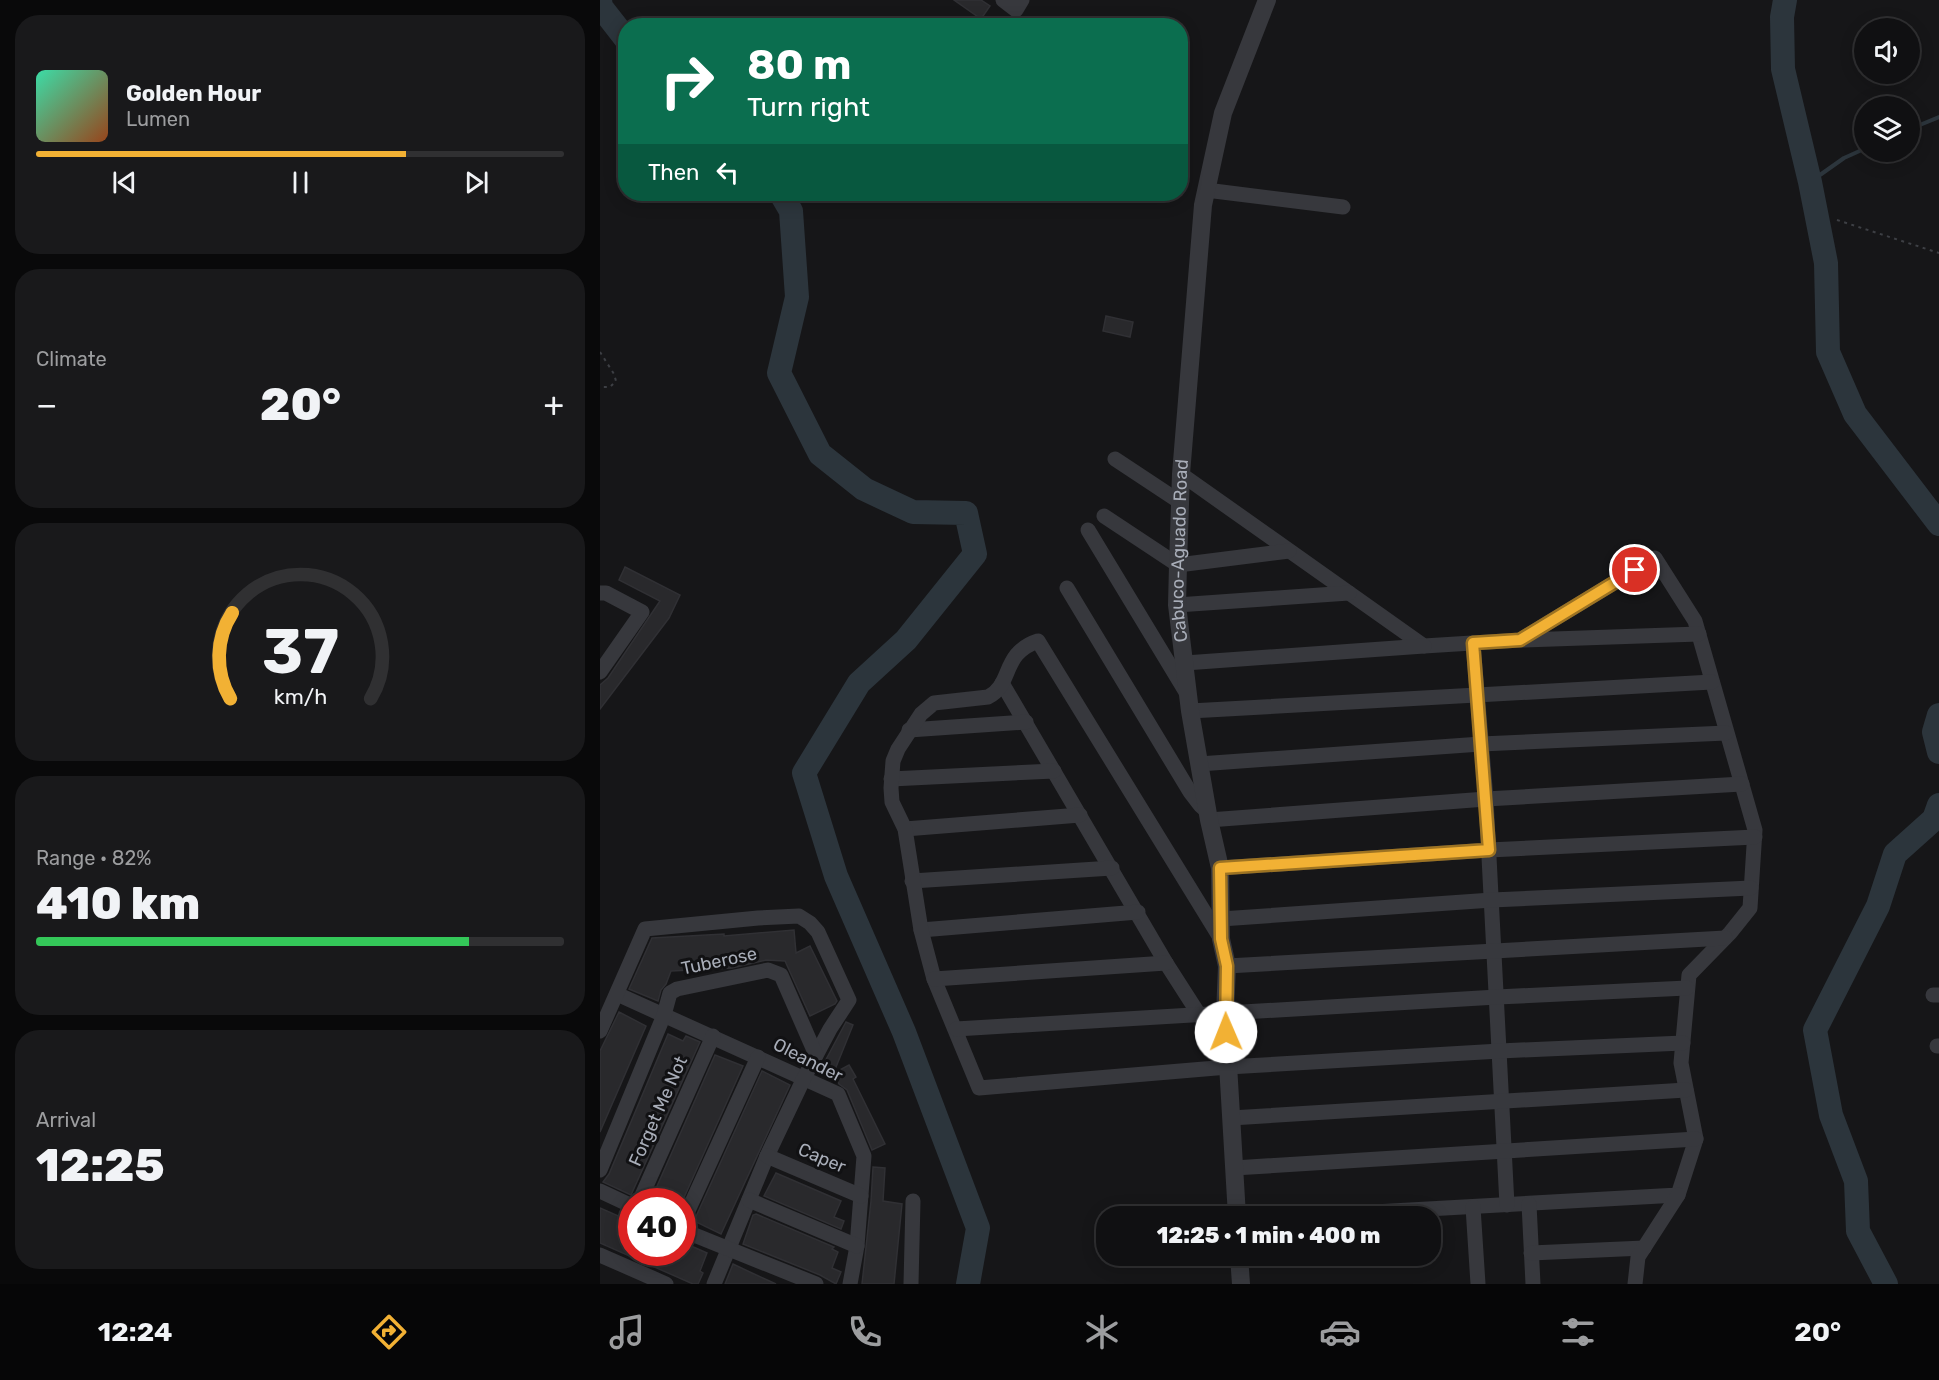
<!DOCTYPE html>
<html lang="en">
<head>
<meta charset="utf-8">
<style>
	body { margin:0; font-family:Rubik,sans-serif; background:#19191b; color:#f1f3f6; height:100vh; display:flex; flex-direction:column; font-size:22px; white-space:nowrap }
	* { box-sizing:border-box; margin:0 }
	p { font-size:20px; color:#9c9d9f }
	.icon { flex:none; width:33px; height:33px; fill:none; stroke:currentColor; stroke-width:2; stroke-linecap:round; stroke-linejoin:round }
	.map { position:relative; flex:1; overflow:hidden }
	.drawer { display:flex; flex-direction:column; gap:15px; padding:15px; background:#09090a; width:600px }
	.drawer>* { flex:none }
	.banner { position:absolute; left:18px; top:18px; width:570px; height:183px; border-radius:24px; box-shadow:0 3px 15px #0003,0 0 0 2px #303032; background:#0b6e4f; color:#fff; overflow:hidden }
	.fabs { position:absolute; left:1254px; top:18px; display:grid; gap:12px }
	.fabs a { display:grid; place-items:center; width:66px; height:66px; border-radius:50%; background:#101012; box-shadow:0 3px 15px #0003,0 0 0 2px #303032; font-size:30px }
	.speed { position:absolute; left:18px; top:1188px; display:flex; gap:12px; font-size:30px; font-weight:700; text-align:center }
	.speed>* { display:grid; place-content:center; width:78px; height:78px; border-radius:50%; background:#101012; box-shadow:0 3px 15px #0003,0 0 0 2px #303032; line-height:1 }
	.speed .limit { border:9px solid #d22; background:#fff; color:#111 }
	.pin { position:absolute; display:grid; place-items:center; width:51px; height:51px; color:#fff; margin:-26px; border:3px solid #fff; border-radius:50%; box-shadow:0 2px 6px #0007 }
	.me { position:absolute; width:66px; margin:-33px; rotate:359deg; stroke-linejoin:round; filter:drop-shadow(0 0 4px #0008) }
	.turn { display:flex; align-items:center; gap:21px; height:126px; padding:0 30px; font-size:27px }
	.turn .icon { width:78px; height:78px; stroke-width:2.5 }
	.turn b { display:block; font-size:42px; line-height:51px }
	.then { display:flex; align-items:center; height:57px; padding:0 30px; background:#0003; gap:12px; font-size:22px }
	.big { font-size:45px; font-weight:800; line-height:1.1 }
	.drawer .card { flex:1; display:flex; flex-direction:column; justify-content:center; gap:9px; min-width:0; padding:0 21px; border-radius:24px; background:#19191b }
	.drawer .dial { align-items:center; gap:0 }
	.dial svg { height:156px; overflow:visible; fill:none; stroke:#303032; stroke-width:7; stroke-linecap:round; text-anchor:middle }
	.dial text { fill:#f1f3f6; stroke:none }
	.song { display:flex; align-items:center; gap:18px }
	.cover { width:72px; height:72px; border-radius:9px; background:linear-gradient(135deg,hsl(160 70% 55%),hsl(20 70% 35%)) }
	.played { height:6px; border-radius:3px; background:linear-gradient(90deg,#f2b134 70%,#303032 70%) }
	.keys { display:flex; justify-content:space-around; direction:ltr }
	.heat { display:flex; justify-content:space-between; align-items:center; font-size:33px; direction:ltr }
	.charge { height:9px; border-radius:4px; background:linear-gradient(90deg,#34c759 82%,#303032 0) }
	.trip { position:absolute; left:496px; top:1206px; width:345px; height:60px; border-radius:24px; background:#101012; box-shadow:0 3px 15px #0003,0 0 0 2px #303032; font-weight:800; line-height:60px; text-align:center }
	.tab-bar { display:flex; height:96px; justify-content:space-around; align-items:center; background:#060607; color:#9c9d9f }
	.tab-bar .icon { width:42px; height:42px }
	.tab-bar .current { color:#f2b134 }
	.tab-bar b { font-size:27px; color:#f1f3f6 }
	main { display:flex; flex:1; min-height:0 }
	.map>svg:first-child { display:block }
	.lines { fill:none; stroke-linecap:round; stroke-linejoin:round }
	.stream { stroke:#2c353c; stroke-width:4 }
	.river { stroke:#2c353c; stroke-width:24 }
	.building { fill:#29292c; stroke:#303034; stroke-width:1.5 }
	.path { stroke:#3d3f44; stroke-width:2; stroke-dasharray:3 4.5; stroke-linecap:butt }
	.minor { stroke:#37383d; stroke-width:15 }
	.tertiary { stroke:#37383d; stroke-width:18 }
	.route-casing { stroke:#9d7322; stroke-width:15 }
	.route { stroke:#f2b134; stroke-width:10 }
	.labels { text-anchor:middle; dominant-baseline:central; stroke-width:6; stroke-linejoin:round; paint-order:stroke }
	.street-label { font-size:18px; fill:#a8adb8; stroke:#111113 }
</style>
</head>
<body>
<main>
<section class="drawer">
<div class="card">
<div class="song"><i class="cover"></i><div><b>Golden Hour</b><p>Lumen</p></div></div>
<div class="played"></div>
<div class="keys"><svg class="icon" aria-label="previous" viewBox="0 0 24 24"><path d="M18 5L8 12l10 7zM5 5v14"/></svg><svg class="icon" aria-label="pause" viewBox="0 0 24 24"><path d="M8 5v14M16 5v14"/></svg><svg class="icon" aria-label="next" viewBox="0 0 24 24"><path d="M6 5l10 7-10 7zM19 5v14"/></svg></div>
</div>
<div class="card"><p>Climate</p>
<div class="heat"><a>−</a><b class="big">20°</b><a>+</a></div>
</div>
<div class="card dial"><svg viewBox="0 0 100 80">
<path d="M14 69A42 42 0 1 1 86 69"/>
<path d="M14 69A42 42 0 0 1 15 25" stroke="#f2b134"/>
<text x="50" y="56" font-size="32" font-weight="700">37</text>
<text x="50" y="72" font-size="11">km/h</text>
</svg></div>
<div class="card"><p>Range · 82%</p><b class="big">410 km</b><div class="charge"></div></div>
<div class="card"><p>Arrival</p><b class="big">12:25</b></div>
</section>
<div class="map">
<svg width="1339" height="1284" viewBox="0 0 1339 1284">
	<rect width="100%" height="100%" fill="#161618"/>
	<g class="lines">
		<!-- stream -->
		<g class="stream">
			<polyline points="1310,129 1339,117"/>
			<polyline points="1210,182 1244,158 1264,149"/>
		</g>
		<!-- river -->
		<g class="river">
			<polyline points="0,0 1,7 26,39"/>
			<polyline points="1185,0 1182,17 1183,69 1210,182 1226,263 1228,352 1255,414 1339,524"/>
			<polyline points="181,194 191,211 197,297 179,373 220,454 264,489 313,512 366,513 375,554 306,640 259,683 204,773 236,876 304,1032 378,1228 368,1284"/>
			<polyline points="1339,715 1334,732 1339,752"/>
			<polyline points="1286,1284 1258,1231 1256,1181 1231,1115 1215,1030 1278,906 1295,854 1334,819 1339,805"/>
		</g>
	</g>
	<!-- building -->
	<g class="building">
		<polygon points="354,0 381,0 390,6 381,19"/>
		<polygon points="506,316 533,322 530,337 503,331"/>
		<polygon points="25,567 80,595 69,618 0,709 0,685 8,678 60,601 19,580"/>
		<polygon points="194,930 196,953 210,946 237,1001 235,1004 210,1016 185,961 166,960 132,968 71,971 66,984 61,990 58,1001 29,989 52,938 124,934 124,936"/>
		<polygon points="19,1012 46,1026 0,1132 0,1051"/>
		<polygon points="246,1022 253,1025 234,1072 222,1067"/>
		<polygon points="68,1034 83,1041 86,1036 100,1042 31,1195 3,1182 9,1174"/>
		<polygon points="115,1055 143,1066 82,1202 50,1202"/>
		<polygon points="249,1065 256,1077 253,1079 285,1144 272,1150 247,1090 239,1084 234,1073"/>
		<polygon points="162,1071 190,1085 121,1234 94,1221"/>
		<polygon points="273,1167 285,1168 283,1201 302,1204 294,1284 262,1284 271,1201"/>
		<polygon points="176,1173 241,1201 234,1217 244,1221 241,1229 164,1196"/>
		<polygon points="0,1208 32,1222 32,1252 82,1252 82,1242 107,1253 100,1271 103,1273 98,1284 93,1284 0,1243"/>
		<polygon points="156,1214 234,1247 232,1249 238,1252 232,1268 241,1272 236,1284 220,1275 143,1244 153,1215"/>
		<polygon points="133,1264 152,1273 176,1284 125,1284"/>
	</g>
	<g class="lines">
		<!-- path -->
		<g class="path">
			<polyline points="1237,220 1339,253"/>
			<polyline points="0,352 14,374 16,381 10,387 0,387"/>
		</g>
		<!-- minor -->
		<g class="minor">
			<polyline points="403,0 416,10 422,0"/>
			<polyline points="606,190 743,207"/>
			<polyline points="515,459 580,502"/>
			<polyline points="581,474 824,646 920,640 1055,558 1095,621 1155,830 1150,908 1130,933 1089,975 1081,1063 1096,1139 1078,1195 702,1216"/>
			<polyline points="504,516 578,565 689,551"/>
			<polyline points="488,530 586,692"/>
			<polyline points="467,588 590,792 600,805 608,812"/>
			<polyline points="0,593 6,593 42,612 0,672"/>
			<polyline points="577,605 749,593"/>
			<polyline points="923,640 1099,634"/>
			<polyline points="873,643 886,799 907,1205"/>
			<polyline points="585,663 824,646"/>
			<polyline points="402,683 566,963 600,1016"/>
			<polyline points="590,711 1112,682"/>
			<polyline points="309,730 426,722"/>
			<polyline points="599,764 881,744 1126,733"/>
			<polyline points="291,779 454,771"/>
			<polyline points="609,820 886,799 1142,784"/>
			<polyline points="305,829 480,815"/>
			<polyline points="620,868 889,850 1155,837"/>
			<polyline points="312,881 512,868"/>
			<polyline points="621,919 892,900 1151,888"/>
			<polyline points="321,930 538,912"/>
			<path d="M 621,939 L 438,641 C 401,653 413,685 388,697 L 334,703 L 321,714 L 298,749 L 293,761 L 291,788 L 292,802 L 305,829 L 321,930 L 334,979 L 379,1088 L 628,1067 L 900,1051 L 1083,1043"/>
			<polyline points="627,966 1125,938"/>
			<polyline points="334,979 566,963"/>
			<polyline points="17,994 238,1094 264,1156 257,1246 250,1284"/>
			<polyline points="1333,995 1339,995"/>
			<polyline points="356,1029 897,997 1087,988"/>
			<polyline points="0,1031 45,929 158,918 199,916 210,923 218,932 249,1000 230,1029 204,1078 167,1156 114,1284"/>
			<polyline points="1337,1046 1339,1046"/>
			<polyline points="631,1118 1086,1090"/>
			<polyline points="167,1156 261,1196"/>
			<polyline points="634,1168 1096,1139"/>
			<polyline points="0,1170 64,1015 70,993 77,989 168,970 181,975 216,1055"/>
			<polyline points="0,1191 32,1206"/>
			<polyline points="149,1200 257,1246"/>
			<polyline points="39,1202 113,1036"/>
			<polyline points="929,1204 933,1284"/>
			<polyline points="873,1207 878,1284"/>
			<polyline points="82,1224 158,1057"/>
			<polyline points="82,1230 216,1284"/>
			<polyline points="931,1253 1044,1248"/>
			<polyline points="0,1255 66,1284"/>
			<polyline points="311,1284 313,1201"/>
			<polyline points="1035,1284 1038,1257 1078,1195"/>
		</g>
		<!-- tertiary -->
		<g class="tertiary">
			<path id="s1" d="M 637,1216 L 625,1014 L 627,966 L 621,939 L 620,868 L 609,820 L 590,711 L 577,605 L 578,565 L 581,474 L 603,205 L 623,113 L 667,0"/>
			<polyline points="639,1256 641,1284"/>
		</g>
	</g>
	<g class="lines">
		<!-- route casing -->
		<g class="route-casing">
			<polyline id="route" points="626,1032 627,966 621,939 620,868 889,850 873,643 920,640 1035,570"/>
		</g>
		<!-- route -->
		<use href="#route" class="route"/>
	</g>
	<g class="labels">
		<!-- street labels -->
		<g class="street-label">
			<text stroke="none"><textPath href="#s1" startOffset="670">Cabuco-Aguado Road</textPath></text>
			<text transform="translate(119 961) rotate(-12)">Tuberose</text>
			<text transform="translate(208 1060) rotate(27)">Oleander</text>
			<text transform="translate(58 1111) rotate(-66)">Forget Me Not</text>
			<text transform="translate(222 1158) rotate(23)">Caper</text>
		</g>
	</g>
</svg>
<div class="fabs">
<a><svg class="icon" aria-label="sound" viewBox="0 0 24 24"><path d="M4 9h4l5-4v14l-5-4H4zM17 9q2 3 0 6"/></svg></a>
<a><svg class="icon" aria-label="layers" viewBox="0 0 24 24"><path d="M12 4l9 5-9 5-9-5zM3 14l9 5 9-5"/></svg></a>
</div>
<div class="speed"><div class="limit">40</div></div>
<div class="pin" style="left:1035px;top:570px;background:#d93025"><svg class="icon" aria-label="arrive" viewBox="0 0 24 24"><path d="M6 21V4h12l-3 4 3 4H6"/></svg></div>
<svg class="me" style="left:626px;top:1032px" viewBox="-20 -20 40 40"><circle r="19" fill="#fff"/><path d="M0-13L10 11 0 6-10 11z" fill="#f2b134"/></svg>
<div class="trip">12:25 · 1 min · 400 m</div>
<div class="banner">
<div class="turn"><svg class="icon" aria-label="right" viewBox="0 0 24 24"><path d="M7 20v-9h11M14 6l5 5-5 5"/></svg><div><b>80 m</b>Turn right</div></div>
<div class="then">Then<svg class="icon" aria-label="left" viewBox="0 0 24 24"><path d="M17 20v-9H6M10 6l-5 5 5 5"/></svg></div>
</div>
</div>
</main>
<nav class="tab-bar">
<b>12:24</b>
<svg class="icon current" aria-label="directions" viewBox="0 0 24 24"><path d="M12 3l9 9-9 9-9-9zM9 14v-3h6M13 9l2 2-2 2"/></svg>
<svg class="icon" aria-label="music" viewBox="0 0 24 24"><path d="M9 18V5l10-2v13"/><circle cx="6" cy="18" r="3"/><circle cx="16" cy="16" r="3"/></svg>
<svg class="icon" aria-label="phone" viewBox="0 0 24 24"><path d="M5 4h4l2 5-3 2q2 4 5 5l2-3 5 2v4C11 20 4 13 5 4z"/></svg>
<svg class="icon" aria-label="climate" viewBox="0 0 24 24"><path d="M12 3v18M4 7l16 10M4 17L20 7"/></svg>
<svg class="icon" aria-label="car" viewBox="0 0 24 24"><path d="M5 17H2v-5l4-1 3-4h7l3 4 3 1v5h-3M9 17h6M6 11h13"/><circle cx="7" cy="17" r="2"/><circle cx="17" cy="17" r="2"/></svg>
<svg class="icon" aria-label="filters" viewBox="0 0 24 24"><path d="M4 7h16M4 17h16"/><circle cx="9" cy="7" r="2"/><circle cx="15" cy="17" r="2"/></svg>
<b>20°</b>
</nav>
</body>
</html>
